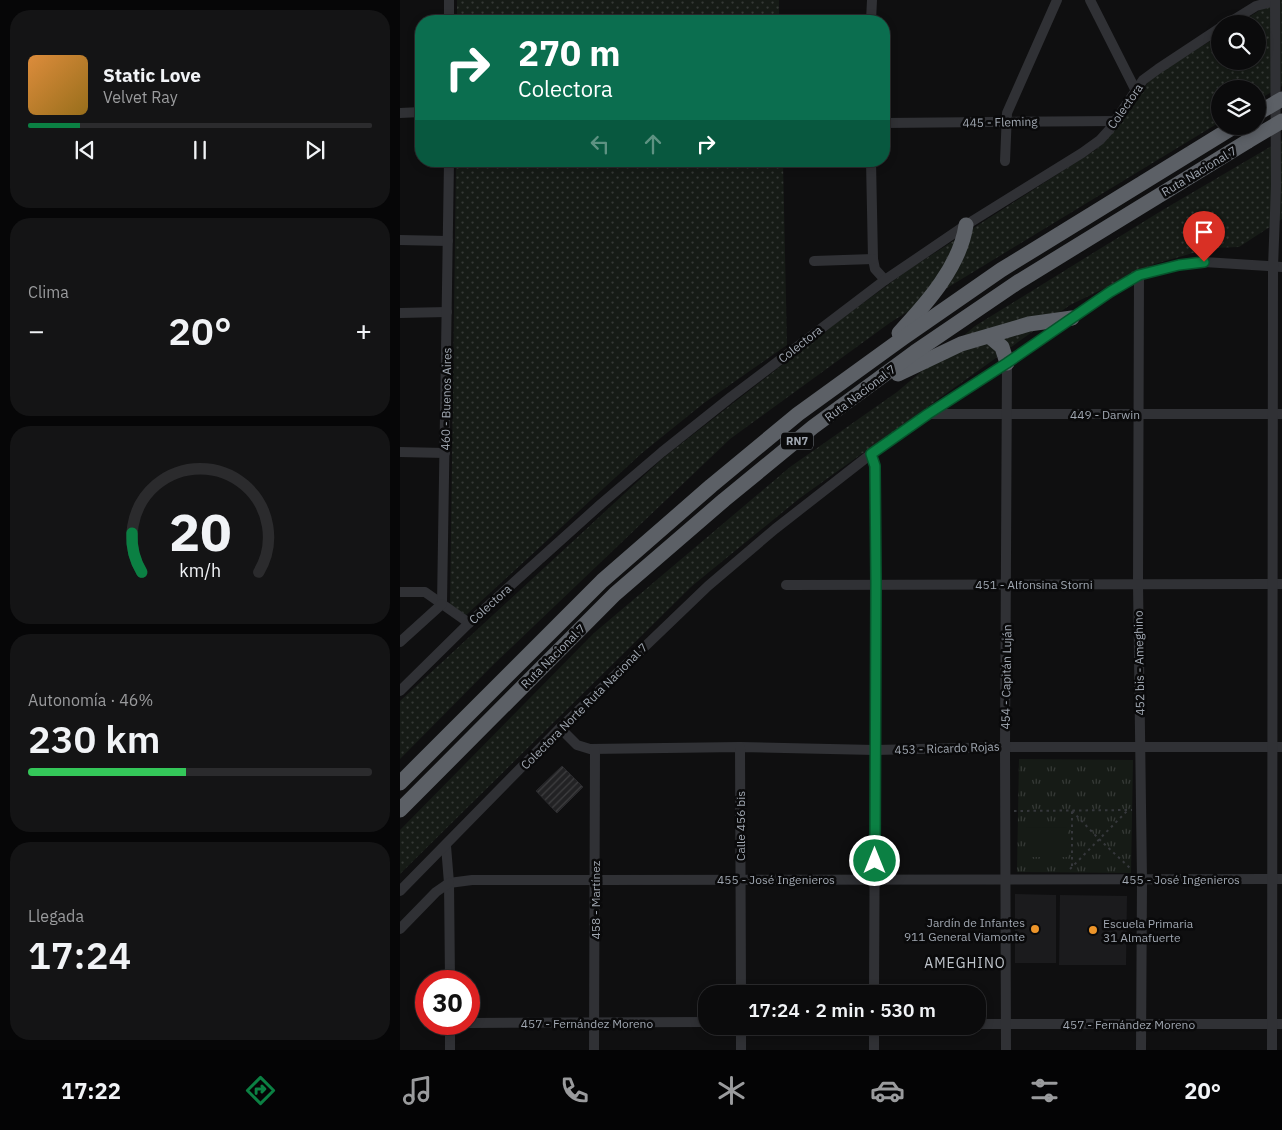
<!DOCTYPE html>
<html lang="es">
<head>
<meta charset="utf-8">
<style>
	body { margin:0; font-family:"IBM Plex Sans",sans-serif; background:#141415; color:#f1f3f6; height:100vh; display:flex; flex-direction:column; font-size:19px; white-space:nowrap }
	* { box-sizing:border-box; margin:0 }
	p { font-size:16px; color:#9a9b9d }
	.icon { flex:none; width:28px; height:28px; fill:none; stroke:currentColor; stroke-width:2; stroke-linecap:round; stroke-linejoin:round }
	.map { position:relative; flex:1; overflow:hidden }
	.drawer { display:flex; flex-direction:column; gap:10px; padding:10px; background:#060607; width:400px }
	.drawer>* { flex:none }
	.banner { position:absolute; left:15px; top:15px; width:475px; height:152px; border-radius:20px; box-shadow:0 2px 8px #0003,0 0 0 1px #2b2b2d; background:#0b6e4f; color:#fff; overflow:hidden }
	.controls { position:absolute; left:811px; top:15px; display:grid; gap:10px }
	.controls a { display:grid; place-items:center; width:55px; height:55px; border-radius:50%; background:#0b0b0c; box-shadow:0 2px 8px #0003,0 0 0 1px #2b2b2d; font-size:25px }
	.speed { position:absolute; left:15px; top:970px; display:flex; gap:10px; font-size:25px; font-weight:700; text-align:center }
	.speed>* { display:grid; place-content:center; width:65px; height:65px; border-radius:50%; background:#0b0b0c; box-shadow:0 2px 8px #0003,0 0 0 1px #2b2b2d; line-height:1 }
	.speed .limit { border:8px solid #d22; background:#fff; color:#111 }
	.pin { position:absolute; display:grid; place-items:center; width:42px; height:42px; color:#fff; margin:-51px -21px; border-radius:50% 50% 50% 0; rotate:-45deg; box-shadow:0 0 5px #0007 }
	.pin .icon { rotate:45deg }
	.me { position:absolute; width:55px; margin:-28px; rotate:0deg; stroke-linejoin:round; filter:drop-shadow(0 0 4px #0008) }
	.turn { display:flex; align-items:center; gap:18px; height:105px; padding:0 20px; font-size:22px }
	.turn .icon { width:65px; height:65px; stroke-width:2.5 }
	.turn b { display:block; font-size:35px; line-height:42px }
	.lanes { display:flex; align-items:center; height:48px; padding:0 20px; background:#0003; justify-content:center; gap:25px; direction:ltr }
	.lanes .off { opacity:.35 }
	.big { font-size:38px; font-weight:600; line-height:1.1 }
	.drawer .card { flex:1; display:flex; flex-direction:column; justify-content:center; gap:8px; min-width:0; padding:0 18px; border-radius:20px; background:#141415 }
	.drawer .dial { align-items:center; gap:0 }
	.dial svg { height:130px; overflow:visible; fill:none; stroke:#2b2b2d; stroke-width:7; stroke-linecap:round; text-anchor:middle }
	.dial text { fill:#f1f3f6; stroke:none }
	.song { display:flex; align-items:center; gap:15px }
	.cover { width:60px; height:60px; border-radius:8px; background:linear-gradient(135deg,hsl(30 70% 55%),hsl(40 70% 35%)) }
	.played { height:5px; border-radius:2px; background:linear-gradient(90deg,#0b8043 15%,#2b2b2d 15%) }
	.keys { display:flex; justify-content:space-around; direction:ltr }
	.heat { display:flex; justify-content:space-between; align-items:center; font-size:28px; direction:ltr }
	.charge { height:8px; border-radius:4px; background:linear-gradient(90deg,#34c759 46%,#2b2b2d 0) }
	.trip { position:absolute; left:298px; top:985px; width:288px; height:50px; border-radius:20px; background:#0b0b0c; box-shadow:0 2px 8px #0003,0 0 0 1px #2b2b2d; font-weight:600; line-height:50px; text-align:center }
	.menu { display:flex; height:80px; justify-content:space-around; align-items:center; background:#040405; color:#9a9b9d }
	.menu .icon { width:35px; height:35px }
	.menu .selected { color:#0b8043 }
	.menu b { font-size:22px; color:#f1f3f6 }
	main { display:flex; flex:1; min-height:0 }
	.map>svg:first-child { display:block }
	.built { fill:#1b1b1d }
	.grass { fill:url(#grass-dots) }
	.park { fill:url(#park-tufts) }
	.pitch { fill:#161b16 }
	.building { fill:url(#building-hatch); stroke:#29292c }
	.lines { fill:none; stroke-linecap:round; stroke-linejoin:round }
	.path { stroke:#36383c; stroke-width:2; stroke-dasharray:2.5 4; stroke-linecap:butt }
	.minor { stroke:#303135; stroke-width:10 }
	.highway { stroke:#5c6066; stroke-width:15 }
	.highway-bridge { stroke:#5c6066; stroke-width:15 }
	.route-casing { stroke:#07532c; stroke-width:12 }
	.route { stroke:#0b8043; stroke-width:9 }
	.poi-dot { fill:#ed952a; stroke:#0a0a0b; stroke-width:2 }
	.labels { text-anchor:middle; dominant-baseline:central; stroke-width:5; stroke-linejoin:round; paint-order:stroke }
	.shield { fill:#0a0a0b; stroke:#73787f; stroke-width:1 }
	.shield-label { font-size:11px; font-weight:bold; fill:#a0a7b1 }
	.street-label { font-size:12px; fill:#a0a7b1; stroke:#0a0a0b }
	.poi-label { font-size:12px; fill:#a0a7b1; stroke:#0a0a0b; text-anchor:end }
	.neighbourhood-label { font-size:14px; letter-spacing:1px; fill:#c1c6cd; stroke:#0a0a0b }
</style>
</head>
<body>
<main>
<section class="drawer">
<div class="card">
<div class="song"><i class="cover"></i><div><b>Static Love</b><p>Velvet Ray</p></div></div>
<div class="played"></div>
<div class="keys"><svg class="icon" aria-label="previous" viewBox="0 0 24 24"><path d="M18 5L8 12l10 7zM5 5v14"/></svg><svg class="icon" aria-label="pause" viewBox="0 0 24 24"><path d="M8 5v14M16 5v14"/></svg><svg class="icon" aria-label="next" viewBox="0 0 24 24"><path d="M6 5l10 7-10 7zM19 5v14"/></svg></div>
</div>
<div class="card"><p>Clima</p>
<div class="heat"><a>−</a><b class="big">20°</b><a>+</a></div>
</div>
<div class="card dial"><svg viewBox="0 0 100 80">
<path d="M14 69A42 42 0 1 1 86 69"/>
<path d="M14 69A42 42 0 0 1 8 45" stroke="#0b8043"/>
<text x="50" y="56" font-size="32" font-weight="700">20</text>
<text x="50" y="72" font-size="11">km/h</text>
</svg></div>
<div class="card"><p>Autonomía · 46%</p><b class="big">230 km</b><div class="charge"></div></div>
<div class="card"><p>Llegada</p><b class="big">17:24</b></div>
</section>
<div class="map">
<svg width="882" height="1050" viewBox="0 0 882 1050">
	<defs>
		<pattern id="grass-dots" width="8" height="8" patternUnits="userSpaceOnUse" patternTransform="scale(1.25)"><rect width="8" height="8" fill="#161b16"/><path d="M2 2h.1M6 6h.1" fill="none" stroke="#353936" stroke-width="1.8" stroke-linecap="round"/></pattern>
		<pattern id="park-tufts" width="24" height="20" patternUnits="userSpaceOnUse" patternTransform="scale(1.25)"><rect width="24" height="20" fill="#161b16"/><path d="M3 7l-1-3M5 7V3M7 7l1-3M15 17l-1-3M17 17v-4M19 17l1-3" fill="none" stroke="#353936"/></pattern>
		<pattern id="building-hatch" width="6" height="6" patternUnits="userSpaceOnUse" patternTransform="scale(1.25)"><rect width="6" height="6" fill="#222224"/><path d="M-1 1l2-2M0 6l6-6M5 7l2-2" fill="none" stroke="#3f3f41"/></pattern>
	</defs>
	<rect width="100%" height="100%" fill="#0f0f10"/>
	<!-- built -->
	<g class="built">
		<polygon points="615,894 656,895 656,963 615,963"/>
		<polygon points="660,895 727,896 726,965 659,965"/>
	</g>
	<!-- grass -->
	<g class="grass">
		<rect x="57" y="0" width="322" height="21"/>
		<polygon points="876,0 882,0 882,86 858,100 858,89 820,89 820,122 491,322 330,439 94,664 0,759 0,701 263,458 432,326 508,270 697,149 711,134 752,77 820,35 820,61 858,61 858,24 838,24"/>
		<polygon points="882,140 882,219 839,247 810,248 755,264 670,305 400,498 292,586 0,874 0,830 194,633 390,467 497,392 575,326 761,211"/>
		<polygon points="56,161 383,161 387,345 304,403 242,453 65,616 50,608"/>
	</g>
	<!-- park -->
	<polygon class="park" points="619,759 733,760 731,873 617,872"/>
	<!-- pitch -->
	<polygon class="pitch" points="626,827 668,828 668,857 626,857"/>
	<!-- building -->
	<polygon class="building" points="162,766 183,787 157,813 136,791"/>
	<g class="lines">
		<!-- path -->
		<g class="path">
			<polyline points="614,811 732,810"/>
			<polyline points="672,811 699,839 731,869"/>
			<polyline points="672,866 672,811"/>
			<polyline points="670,869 728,810"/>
		</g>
		<!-- minor -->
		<g class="minor">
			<polyline points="49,0 49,21"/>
			<polyline points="690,0 736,91"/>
			<polyline points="471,21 472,0"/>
			<polyline points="827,24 856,6 875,1"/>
			<polyline points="0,113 21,112"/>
			<polyline points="484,123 716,121"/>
			<polyline points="471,161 473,259 475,269 485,280"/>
			<polyline points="605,161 607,113 657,0"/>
			<polyline points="0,240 48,241"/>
			<polyline points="414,261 473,259"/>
			<polyline points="739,275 738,584 742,879 741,1050"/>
			<polyline points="0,313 47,312"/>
			<polyline points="529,414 882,414"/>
			<polyline points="0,452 45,453"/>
			<polyline points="471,454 475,466 476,584 474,994"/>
			<polyline points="386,585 882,584"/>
			<polyline points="0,592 25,592 69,623"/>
			<polyline points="42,604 49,161"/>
			<polyline points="0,642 42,604"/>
			<polyline points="0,691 69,623 201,504 262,452 331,397 485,280 566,225 682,153 700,140 709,130 743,80 758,69 820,28"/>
			<polyline points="160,728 177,745 190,749 340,747 475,750 605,747 882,747"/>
			<polyline points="340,747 341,994"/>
			<polyline points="46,846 49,883 50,981"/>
			<polyline points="49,883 72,880 195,880 882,879"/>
			<polyline points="0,891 160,728 308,586 375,529 471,454 528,414 607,363 710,292 739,275 779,265 804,262 882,267"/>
			<polyline points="0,929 36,892 49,883"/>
			<polyline points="69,1023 306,1022"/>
			<polyline points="50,1024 50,1050"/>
			<polyline points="576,1024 882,1024"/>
			<polyline points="474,1026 474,1050"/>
			<polyline points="194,1050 195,749"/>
			<polyline points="341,1050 341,1026"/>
			<polyline points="606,1050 605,747 607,363"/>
			<polyline points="872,1050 873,267 876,186 875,0"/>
		</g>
		<!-- highway -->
		<g class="highway">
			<path d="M 499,333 C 527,303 560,266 566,225"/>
			<polyline points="589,336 602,347 607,363"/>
			<polyline points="498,374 561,344 629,324 672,318"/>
			<polyline points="0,783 202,581 311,486 398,414 503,338 601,270 835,126"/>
			<polyline points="0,810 215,594 324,500 413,427 515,352 618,282 848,141"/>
		</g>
		<!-- highway-bridge -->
		<g class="highway-bridge">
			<polyline points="858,113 882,99"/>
			<polyline points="848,141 882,121"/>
		</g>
	</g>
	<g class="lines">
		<!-- route casing -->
		<g class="route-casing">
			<polyline id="route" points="475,861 476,584 475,466 471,454 528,414 607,363 710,292 739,275 779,265 804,262"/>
		</g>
		<!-- route -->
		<use href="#route" class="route"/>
	</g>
	<!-- markers -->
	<g class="poi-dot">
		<circle cx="635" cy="929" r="5"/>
		<circle cx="693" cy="930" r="5"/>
	</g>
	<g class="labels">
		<!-- shield labels -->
		<rect class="shield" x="381" y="432.5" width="32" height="17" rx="4"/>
		<g class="shield-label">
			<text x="397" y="441">RN7</text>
		</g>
		<!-- street labels -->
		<g class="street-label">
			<text transform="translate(725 106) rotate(-55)">Colectora</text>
			<text transform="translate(600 122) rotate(-1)">445 - Fleming</text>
			<text transform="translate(799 171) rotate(-31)">Ruta Nacional 7</text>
			<text transform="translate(400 344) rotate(-38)">Colectora</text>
			<text transform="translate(460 393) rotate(-37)">Ruta Nacional 7</text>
			<text transform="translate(46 399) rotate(-89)">460 - Buenos Aires</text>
			<text x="705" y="414">449 - Darwin</text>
			<text x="634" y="584">451 - Alfonsina Storni</text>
			<text transform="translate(90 604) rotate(-42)">Colectora</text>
			<text transform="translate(153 656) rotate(-45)">Ruta Nacional 7</text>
			<text transform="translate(739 663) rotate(-91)">452 bis - Ameghino</text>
			<text transform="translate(606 677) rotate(-89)">454 - Capitán Luján</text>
			<text transform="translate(184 706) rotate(-45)">Colectora Norte Ruta Nacional 7</text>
			<text transform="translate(547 748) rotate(-2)">453 - Ricardo Rojas</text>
			<text transform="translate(340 826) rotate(-90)">Calle 456 bis</text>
			<text x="376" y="879">455 - José Ingenieros</text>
			<text x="781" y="879">455 - José Ingenieros</text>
			<text transform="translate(195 900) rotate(-90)">458 - Martínez</text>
			<text x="187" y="1023">457 - Fernández Moreno</text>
			<text x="729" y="1024">457 - Fernández Moreno</text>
		</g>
		<!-- poi labels -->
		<g class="poi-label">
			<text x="625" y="922">Jardín de Infantes<tspan x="625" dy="14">911 General Viamonte</tspan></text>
			<text x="703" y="923" text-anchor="start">Escuela Primaria<tspan x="703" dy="14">31 Almafuerte</tspan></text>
		</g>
		<!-- neighbourhood labels -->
		<g class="neighbourhood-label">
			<text x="565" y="963">AMEGHINO</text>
		</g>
	</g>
</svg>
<div class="controls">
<a><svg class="icon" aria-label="search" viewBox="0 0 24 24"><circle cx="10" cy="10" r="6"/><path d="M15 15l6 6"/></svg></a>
<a><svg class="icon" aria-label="layers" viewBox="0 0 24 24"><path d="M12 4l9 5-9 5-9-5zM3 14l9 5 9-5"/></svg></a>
</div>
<div class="speed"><div class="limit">30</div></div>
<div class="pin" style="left:804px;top:262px;background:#d93025"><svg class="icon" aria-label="arrive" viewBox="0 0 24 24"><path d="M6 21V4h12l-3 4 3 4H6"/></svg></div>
<svg class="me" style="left:475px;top:861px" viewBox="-20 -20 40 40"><circle r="17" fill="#0b8043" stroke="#fff" stroke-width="3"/><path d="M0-11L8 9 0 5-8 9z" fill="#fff"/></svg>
<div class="trip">17:24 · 2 min · 530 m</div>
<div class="banner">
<div class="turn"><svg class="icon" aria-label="right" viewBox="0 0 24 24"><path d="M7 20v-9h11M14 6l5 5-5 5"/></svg><div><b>270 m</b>Colectora</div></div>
<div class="lanes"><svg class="icon off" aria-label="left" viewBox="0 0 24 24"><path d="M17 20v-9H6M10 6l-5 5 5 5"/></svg><svg class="icon off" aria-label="ahead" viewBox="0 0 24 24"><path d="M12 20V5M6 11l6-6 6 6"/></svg><svg class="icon" aria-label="right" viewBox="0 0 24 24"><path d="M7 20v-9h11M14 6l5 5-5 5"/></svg></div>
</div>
</div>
</main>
<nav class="menu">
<b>17:22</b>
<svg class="icon selected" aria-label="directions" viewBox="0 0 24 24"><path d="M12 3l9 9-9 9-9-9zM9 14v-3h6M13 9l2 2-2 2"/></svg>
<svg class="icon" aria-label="music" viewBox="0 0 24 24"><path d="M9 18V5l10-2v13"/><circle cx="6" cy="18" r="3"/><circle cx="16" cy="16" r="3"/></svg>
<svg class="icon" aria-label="phone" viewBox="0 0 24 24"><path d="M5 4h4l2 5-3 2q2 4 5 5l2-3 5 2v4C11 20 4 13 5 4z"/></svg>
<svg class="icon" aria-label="climate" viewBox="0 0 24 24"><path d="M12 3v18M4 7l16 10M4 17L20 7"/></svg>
<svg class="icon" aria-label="car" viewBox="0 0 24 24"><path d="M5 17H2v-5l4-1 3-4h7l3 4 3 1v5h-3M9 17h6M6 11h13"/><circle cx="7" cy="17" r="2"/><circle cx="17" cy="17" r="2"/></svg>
<svg class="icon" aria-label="filters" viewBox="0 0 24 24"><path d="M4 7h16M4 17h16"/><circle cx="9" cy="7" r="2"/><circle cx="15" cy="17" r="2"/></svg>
<b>20°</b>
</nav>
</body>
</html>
